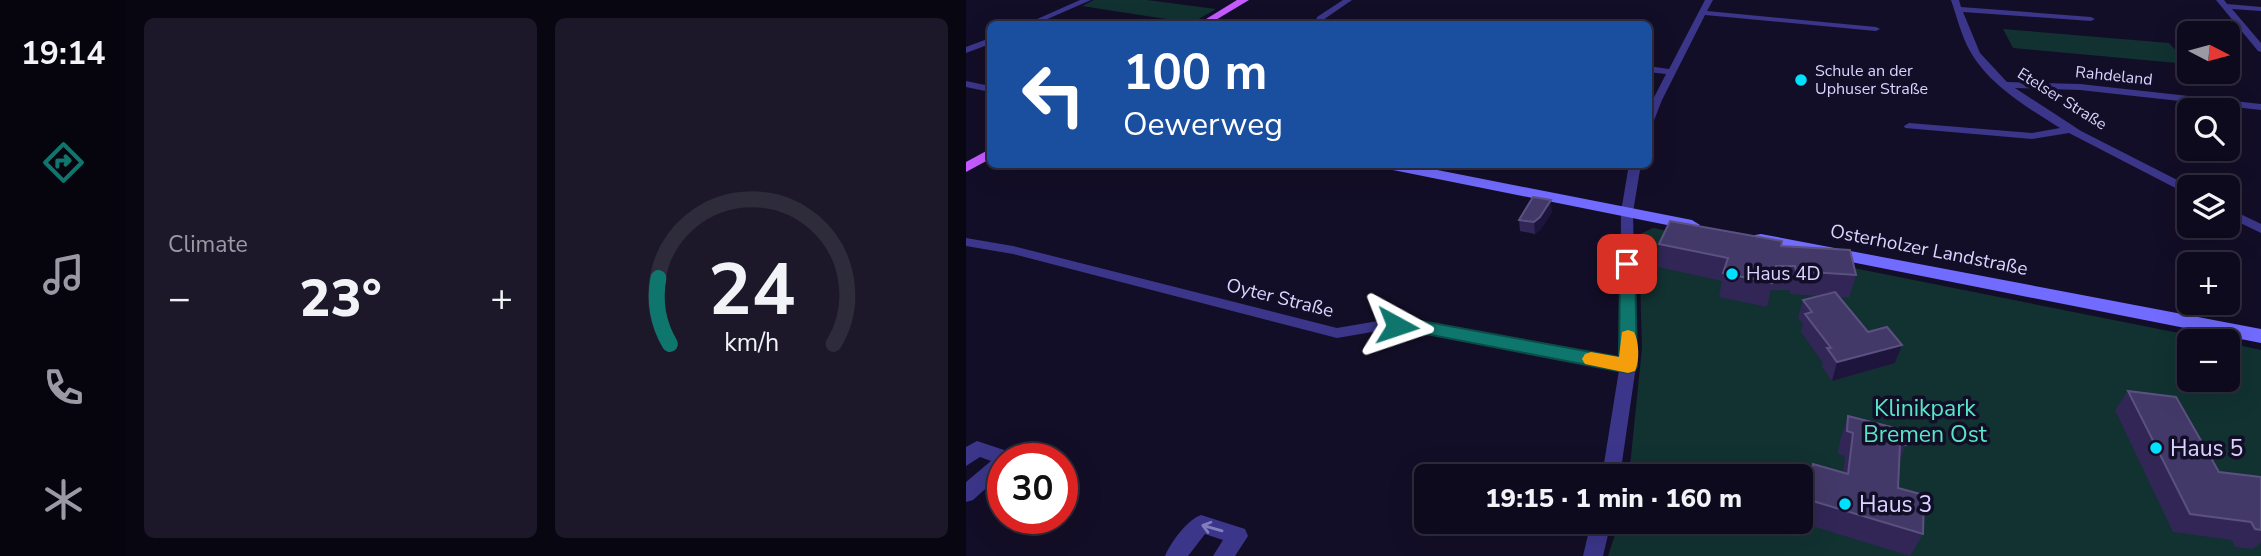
<!DOCTYPE html>
<html lang="en">
<head>
<meta charset="utf-8">
<style>
	body { margin:0; font-family:"Nunito Sans",sans-serif; background:#1c182a; color:#f1f3f6; height:100vh; display:flex; flex-direction:column; font-size:26px; white-space:nowrap }
	* { box-sizing:border-box; margin:0 }
	p { font-size:23px; color:#9b9aa4 }
	.icon { flex:none; width:38px; height:38px; fill:none; stroke:currentColor; stroke-width:2; stroke-linecap:round; stroke-linejoin:round }
	.map { position:relative; flex:1; overflow:hidden }
	.panel { display:flex; flex-direction:column; gap:18px; padding:18px; background:#080610; width:840px }
	.panel>* { flex:none }
	.guide { position:absolute; left:21px; top:21px; width:665px; height:147px; border-radius:10px; box-shadow:0 7px 28px #0002,0 0 0 2px #2e2b3b; background:#1a4fa0; color:#fff; overflow:hidden }
	.needle { width:46px; rotate:96deg }
	.buttons { position:absolute; left:1211px; top:21px; display:grid; gap:14px }
	.buttons a { display:grid; place-items:center; width:63px; height:63px; border-radius:10px; background:#0e0a1d; box-shadow:0 7px 28px #0002,0 0 0 2px #2e2b3b; font-size:35px }
	.speed { position:absolute; left:21px; top:443px; display:flex; gap:14px; font-size:35px; font-weight:700; text-align:center }
	.speed>* { display:grid; place-content:center; width:91px; height:91px; border-radius:50%; background:#0e0a1d; box-shadow:0 7px 28px #0002,0 0 0 2px #2e2b3b; line-height:1 }
	.speed .limit { border:10px solid #d22; background:#fff; color:#111 }
	.pin { position:absolute; display:grid; place-items:center; width:60px; height:60px; color:#fff; margin:-30px; border-radius:14px; box-shadow:0 4px 10px #0006 }
	.me { position:absolute; width:77px; margin:-38px; rotate:95deg; stroke-linejoin:round; filter:drop-shadow(0 0 5px #0008) }
	.turn { display:flex; align-items:center; gap:24px; height:147px; padding:0 21px; font-size:32px }
	.turn .icon { width:91px; height:91px; stroke-width:2.5 }
	.turn b { display:block; font-size:49px; line-height:60px }
	.big { font-size:52px; font-weight:800; line-height:1.1 }
	.panel .card { flex:1; display:flex; flex-direction:column; justify-content:center; gap:10px; min-width:0; padding:0 24px; border-radius:10px; background:#1c182a }
	.panel .dial { align-items:center; gap:0 }
	.dial svg { height:182px; overflow:visible; fill:none; stroke:#2e2b3b; stroke-width:7; stroke-linecap:round; text-anchor:middle }
	.dial text { fill:#f1f3f6; stroke:none }
	.heat { display:flex; justify-content:space-between; align-items:center; font-size:38px; direction:ltr }
	.panel .tiles { flex:1; display:grid; gap:18px; grid-template-columns:repeat(2,1fr) }
	.trip { position:absolute; left:448px; top:464px; width:399px; height:70px; border-radius:10px; background:#0e0a1d; box-shadow:0 7px 28px #0002,0 0 0 2px #2e2b3b; font-weight:800; line-height:70px; text-align:center }
	main { display:flex; flex:1; min-height:0 }
	.menu { display:flex; flex-direction:column; width:126px; justify-content:space-around; align-items:center; background:#06040c; color:#9b9aa4 }
	.menu .icon { width:49px; height:49px }
	.menu .active { color:#0f766e }
	.menu b { font-size:32px; color:#f1f3f6 }
	.map>svg:first-child { display:block }
	.green { fill:#113231 }
	.lines { fill:none; stroke-linecap:round; stroke-linejoin:round }
	.street { fill:#3b3689; fill-rule:evenodd }
	.secondary { fill:#726bff; fill-rule:evenodd }
	.primary { fill:#c55bff; fill-rule:evenodd }
	.wall { fill:#312656 }
	.shaded-wall { fill:#1d153b }
	.building { fill:#433968; stroke:#5b5180; stroke-width:2 }
	.oneway { stroke:#837dbe }
	.route { fill:#0f766e; stroke:#0a4d48; stroke-width:2 }
	.slow { fill:#f59e0b }
	.poi-dot { fill:#00e0ff; stroke:#130e27; stroke-width:2.5 }
	.labels { text-anchor:middle; dominant-baseline:central; stroke-width:7; stroke-linejoin:round; paint-order:stroke }
	.far-poi-label { font-size:16px; fill:#dad4ff; stroke:#130e27; text-anchor:start }
	.far-street-label { font-size:16px; fill:#dad4ff; stroke:#130e27 }
	.street-label { font-size:19px; fill:#dad4ff; stroke:#130e27 }
	.poi-label { font-size:19px; fill:#dad4ff; stroke:#130e27; text-anchor:start }
	.near-park-label { font-size:23px; fill:#59e6c6; stroke:#130e27 }
	.near-poi-label { font-size:23px; fill:#dad4ff; stroke:#130e27; text-anchor:start }
</style>
</head>
<body>
<main>
<nav class="menu">
<b>19:14</b>
<svg class="icon active" aria-label="directions" viewBox="0 0 24 24"><path d="M12 3l9 9-9 9-9-9zM9 14v-3h6M13 9l2 2-2 2"/></svg>
<svg class="icon" aria-label="music" viewBox="0 0 24 24"><path d="M9 18V5l10-2v13"/><circle cx="6" cy="18" r="3"/><circle cx="16" cy="16" r="3"/></svg>
<svg class="icon" aria-label="phone" viewBox="0 0 24 24"><path d="M5 4h4l2 5-3 2q2 4 5 5l2-3 5 2v4C11 20 4 13 5 4z"/></svg>
<svg class="icon" aria-label="climate" viewBox="0 0 24 24"><path d="M12 3v18M4 7l16 10M4 17L20 7"/></svg>
</nav>
<section class="panel">
<div class="tiles">
<div class="card"><p>Climate</p>
<div class="heat"><a>−</a><b class="big">23°</b><a>+</a></div>
</div>
<div class="card dial"><svg viewBox="0 0 100 80">
<path d="M14 69A42 42 0 1 1 86 69"/>
<path d="M14 69A42 42 0 0 1 9 40" stroke="#0f766e"/>
<text x="50" y="56" font-size="32" font-weight="700">24</text>
<text x="50" y="72" font-size="11">km/h</text>
</svg></div>
</div>
</section>
<div class="map">
<svg width="1295" height="556" viewBox="0 0 1295 556">
	<rect width="100%" height="100%" fill="#130e27"/>
	<!-- green -->
	<g class="green">
		<polygon points="128,0 181,0 250,9 226,23 116,6"/>
		<polygon points="1037,29 1203,43 1222,64 1047,48"/>
		<polygon points="687,228 1253,341 1223,341 1223,380 1262,380 1262,343 1295,350 1295,556 642,556 653,522 835,522 835,476 663,476 676,348 673,245 674,234"/>
	</g>
	<g class="lines">
		<!-- street -->
		<g class="street">
			<polygon points="114,0 125,0 70,24 60,24"/>
			<polygon points="377,0 386,0 357,20 359,24 349,24 351,17"/>
			<polygon points="739,0 747,0 741,11 910,27 914,29 910,31 739,15 696,100 687,123 682,126 682,109 700,74 682,72 682,66 703,69"/>
			<path d="M 985,0 L 993,0 L 995,7 L 1125,17 L 1129,19 L 1125,21 L 997,12 L 1014,53 L 1041,82 L 1114,84 L 1295,104 L 1295,110 L 1114,90 L 1049,88 L 1115,131 L 1225,187 L 1223,195 L 1103,133 L 1066,139 L 939,128 L 938,126 L 943,123 L 1066,133 L 1094,128 C 1062,108 1023,85 1004,51 C 995,35 991,17 985,0 Z"/>
			<polygon points="1250,0 1258,0 1261,4 1295,7 1295,11 1266,9 1295,43 1295,52 1292,51"/>
			<polygon points="24,38 24,44 0,53 0,47"/>
			<polygon points="0,81 24,86 24,92 0,87"/>
			<polygon points="663,164 675,164 667,212 670,366 654,476 636,476 653,370 450,331 412,331 371,338 47,254 0,246 0,238 47,246 371,328 412,321 450,321 654,359 655,212"/>
			<polygon points="1262,208 1295,224 1295,233 1262,217"/>
			<polygon points="11,441 47,453 50,458 37,458 37,473 7,500 0,502 0,482 25,461 14,457 0,466 0,447"/>
			<path d="M 235,515 L 279,529 L 282,536 L 269,556 L 247,556 L 257,540 L 239,534 L 222,556 L 199,556 C 205,542 221,520 235,515 Z"/>
			<polygon points="625,522 645,522 637,556 617,556"/>
		</g>
		<!-- secondary -->
		<g class="secondary">
			<polygon points="410,164 441,164 726,220 734,225 726,230 417,168"/>
			<polygon points="795,234 1295,329 1295,343 789,243 787,239 789,235"/>
		</g>
		<!-- primary -->
		<g class="primary">
			<polygon points="271,0 283,0 243,24 232,24"/>
			<polygon points="24,149 24,159 0,172 0,162"/>
		</g>
	</g>
	<!-- wall -->
	<g class="wall">
		<polygon points="586,212 575,229 569,234 554,231 553,220"/>
		<polygon points="693,244 815,246 890,275 883,298 873,297 902,332 936,345 929,363 866,381 856,367 857,363 835,332 837,324 832,318 837,300 853,296 824,294 824,290 805,290 801,307 753,297 756,281 692,267"/>
		<polygon points="1162,391 1253,472 1295,477 1295,542 1287,549 1269,547 1266,540 1207,532 1149,410"/>
		<polygon points="882,416 940,445 933,461 932,488 957,534 944,556 833,522 835,522 835,512 839,487 847,464 877,473 879,456 872,454 874,440"/>
	</g>
	<!-- shaded-wall -->
	<g class="shaded-wall">
		<polygon points="585,200 586,212 575,229 569,234 568,222"/>
		<polygon points="936,345 929,363 866,381 871,362"/>
	</g>
	<!-- building -->
	<g class="building">
		<polygon points="567,197 585,200 574,217 568,222 553,220"/>
		<polygon points="704,221 816,241 815,246 884,250 890,275 830,271 829,266 810,266 806,283 757,273 762,258 693,244"/>
		<polygon points="869,292 902,332 921,327 936,345 871,362 861,348 865,348 839,314 846,312 837,300"/>
		<polygon points="1162,391 1210,397 1253,472 1295,477 1295,530 1289,529 1285,522 1224,514"/>
		<polygon points="882,416 941,431 940,445 934,443 932,488 958,495 957,534 840,499 847,464 882,474 887,433 881,431"/>
	</g>
	<!-- one-way arrows -->
	<defs><path id="oneway-shaft" d="M-6 0H5M1.5-3L5.5 0L1.5 3" fill="none" stroke-width="1.6" stroke-linecap="round" stroke-linejoin="round" transform="scale(1.75)"/></defs>
	<use class="oneway" href="#oneway-shaft" transform="translate(246 528) rotate(-164)"/>
	<!-- route -->
	<polygon class="route" points="661,259 669,264 671,366 669,371 662,373 450,332 431,332 422,326 431,320 450,320 653,357 654,264"/>
	<!-- slow -->
	<path class="slow" d="M 662,330 L 668,332 C 673,341 674,361 669,371 L 662,373 L 619,364 L 616,359 L 619,354 L 625,352 L 653,357 L 656,332 Z"/>
	<!-- markers -->
	<g class="poi-dot">
		<circle cx="835" cy="80" r="7"/>
		<circle cx="766" cy="274" r="7"/>
		<circle cx="1190" cy="448" r="7"/>
		<circle cx="879" cy="504" r="7"/>
	</g>
	<g class="labels">
		<!-- far-poi labels -->
		<g class="far-poi-label">
			<text x="849" y="71">Schule an der<tspan x="849" dy="18">Uphuser Straße</tspan></text>
		</g>
		<!-- far-street labels -->
		<g class="far-street-label">
			<text transform="translate(1148 76) rotate(6)">Rahdeland</text>
			<text transform="translate(1096 99) rotate(32)">Etelser Straße</text>
		</g>
		<!-- street labels -->
		<g class="street-label">
			<text transform="translate(963 250) rotate(11)">Osterholzer Landstraße</text>
			<text transform="translate(314 298) rotate(14)">Oyter Straße</text>
		</g>
		<!-- poi labels -->
		<g class="poi-label">
			<text x="780" y="274">Haus 4D</text>
		</g>
		<!-- near-park labels -->
		<g class="near-park-label">
			<text x="959" y="408">Klinikpark<tspan x="959" dy="26">Bremen Ost</tspan></text>
		</g>
		<!-- near-poi labels -->
		<g class="near-poi-label">
			<text x="1204" y="448">Haus 5</text>
			<text x="893" y="504">Haus 3</text>
		</g>
	</g>
</svg>
<div class="buttons">
<a><svg class="needle" viewBox="-14 -14 28 28"><path d="M0-13l5 13h-10z" fill="#e53935"/><path d="M0 13l5-13h-10z" fill="#9b9aa4"/></svg></a>
<a><svg class="icon" aria-label="search" viewBox="0 0 24 24"><circle cx="10" cy="10" r="6"/><path d="M15 15l6 6"/></svg></a>
<a><svg class="icon" aria-label="layers" viewBox="0 0 24 24"><path d="M12 4l9 5-9 5-9-5zM3 14l9 5 9-5"/></svg></a>
<a>+</a>
<a>−</a>
</div>
<div class="speed"><div class="limit">30</div></div>
<div class="pin" style="left:661px;top:264px;background:#d93025"><svg class="icon" aria-label="arrive" viewBox="0 0 24 24"><path d="M6 21V4h12l-3 4 3 4H6"/></svg></div>
<svg class="me" style="left:431px;top:326px" viewBox="-20 -20 40 40"><path d="M0-17L14 15 0 8-14 15z" fill="#0f766e" stroke="#fff" stroke-width="4"/></svg>
<div class="trip">19:15 · 1 min · 160 m</div>
<div class="guide">
<div class="turn"><svg class="icon" aria-label="left" viewBox="0 0 24 24"><path d="M17 20v-9H6M10 6l-5 5 5 5"/></svg><div><b>100 m</b>Oewerweg</div></div>
</div>
</div>
</main>
</body>
</html>
